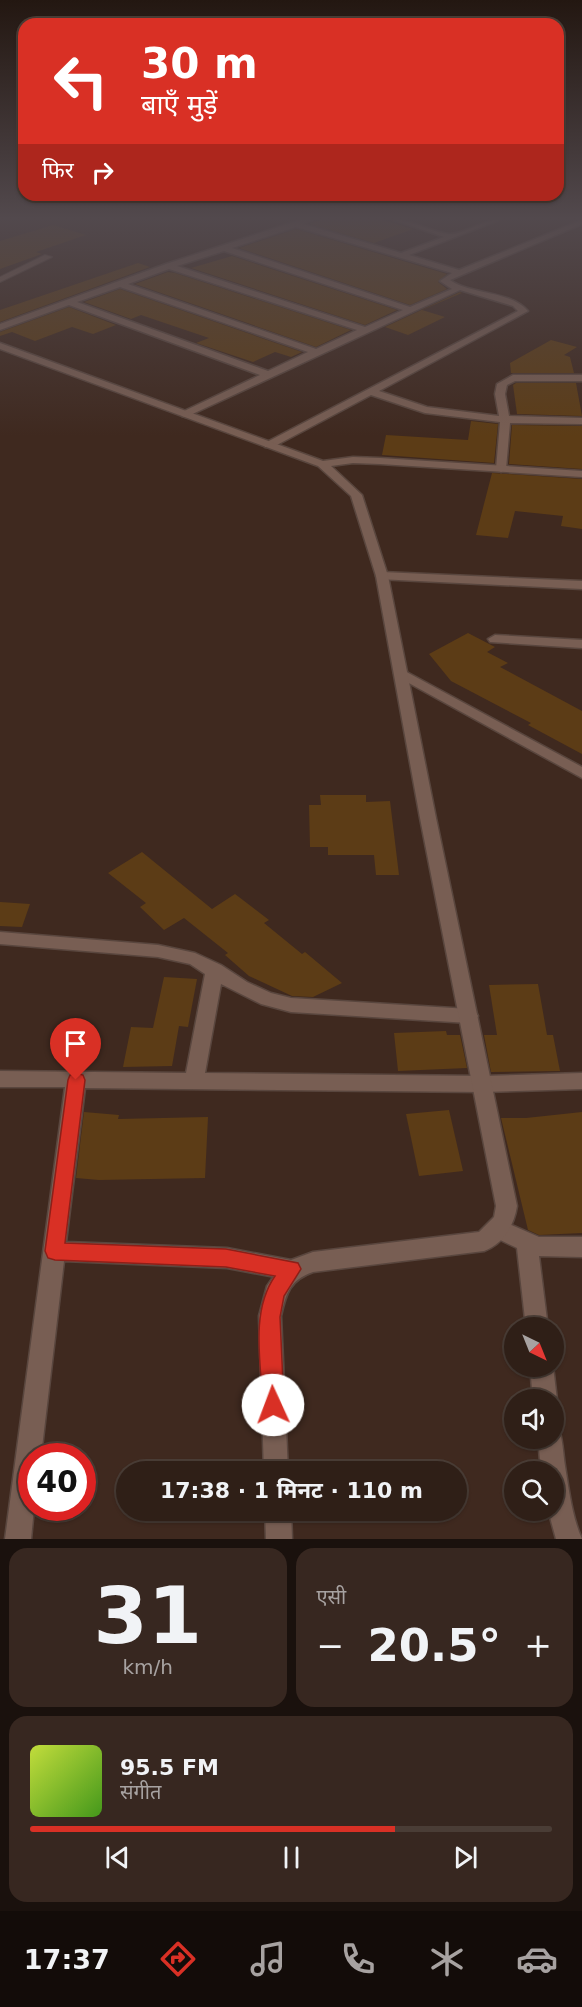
<!DOCTYPE html>
<html lang="hi">
<head>
<meta charset="utf-8">
<style>
	body { margin:0; font-family:"DejaVu Sans","Noto Sans Devanagari",sans-serif; background:#372720; color:#f1f3f6; height:100vh; display:flex; flex-direction:column; font-size:22px; white-space:nowrap }
	* { box-sizing:border-box; margin:0 }
	p { font-size:20px; color:#a7a2a1 }
	.icon { flex:none; width:33px; height:33px; fill:none; stroke:currentColor; stroke-width:2; stroke-linecap:round; stroke-linejoin:round }
	.map { position:relative; height:1539px; overflow:hidden }
	.drawer { display:flex; flex-direction:column; gap:9px; padding:9px; background:#1a110d; flex:1 }
	.drawer>* { flex:none }
	.guide { position:absolute; left:18px; top:18px; width:546px; height:183px; border-radius:18px; box-shadow:0 2px 4px #0004,0 0 0 2px #4a3d36; background:#d93025; color:#fff; overflow:hidden }
	.needle { width:39px; rotate:137deg }
	.fabs { position:absolute; left:504px; top:1317px; display:grid; gap:12px }
	.fabs a { display:grid; place-items:center; width:60px; height:60px; border-radius:50%; background:#2f1f17; box-shadow:0 2px 4px #0004,0 0 0 2px #4a3d36; font-size:30px }
	.speed { position:absolute; left:18px; top:1443px; display:flex; gap:12px; font-size:30px; font-weight:700; text-align:center }
	.speed>* { display:grid; place-content:center; width:78px; height:78px; border-radius:50%; background:#2f1f17; box-shadow:0 2px 4px #0004,0 0 0 2px #4a3d36; line-height:1 }
	.speed .limit { border:9px solid #d22; background:#fff; color:#111 }
	.pin { position:absolute; display:grid; place-items:center; width:51px; height:51px; color:#fff; margin:-62px -26px; border-radius:50% 50% 50% 0; rotate:-45deg; box-shadow:0 0 6px #0007 }
	.pin .icon { rotate:45deg }
	.me { position:absolute; width:66px; margin:-33px; rotate:358deg; stroke-linejoin:round; filter:drop-shadow(0 0 4px #0008) }
	.turn { display:flex; align-items:center; gap:21px; height:126px; padding:0 24px; font-size:27px }
	.turn .icon { width:78px; height:78px; stroke-width:2.5 }
	.turn b { display:block; font-size:42px; line-height:51px }
	.then { display:flex; align-items:center; height:57px; padding:0 24px; background:#0003; gap:12px; font-size:22px }
	.big { font-size:45px; font-weight:700; line-height:1.1 }
	.drawer .card { flex:1; display:flex; flex-direction:column; justify-content:center; gap:9px; min-width:0; padding:0 21px; border-radius:18px; background:#372720 }
	.drawer .dial { align-items:center; gap:0 }
	.dial b { font-size:78px; line-height:1 }
	.song { display:flex; align-items:center; gap:18px }
	.cover { width:72px; height:72px; border-radius:9px; background:linear-gradient(135deg,hsl(70 70% 55%),hsl(100 70% 35%)) }
	.played { height:6px; border-radius:3px; background:linear-gradient(90deg,#d93025 70%,#4a3d36 70%) }
	.keys { display:flex; justify-content:space-around; direction:ltr }
	.heat { display:flex; justify-content:space-between; align-items:center; font-size:33px; direction:ltr }
	.drawer .tiles { flex:1; display:grid; gap:9px; grid-template-columns:1fr 1fr }
	.card:last-child { grid-column:span 2 }
	.trip { position:absolute; left:116px; top:1461px; width:351px; height:60px; border-radius:30px; background:#2f1f17; box-shadow:0 2px 4px #0004,0 0 0 2px #4a3d36; font-weight:700; line-height:60px; text-align:center }
	.tabs { display:flex; height:96px; justify-content:space-around; align-items:center; background:#130c09; color:#a7a2a1 }
	.tabs .icon { width:42px; height:42px }
	.tabs .active { color:#d93025 }
	.tabs b { font-size:27px; color:#f1f3f6 }
	.map>svg:first-child { display:block }
	.building { fill:#5c3c16 }
	.lines { fill:none; stroke-linecap:round; stroke-linejoin:round }
	.service-casing { stroke:#59463e; stroke-width:2 }
	.minor-casing { stroke:#59463e; stroke-width:3 }
	.tertiary-casing { stroke:#59463e; stroke-width:3 }
	.service { fill:#785e53; fill-rule:evenodd }
	.minor { fill:#785e53; fill-rule:evenodd }
	.tertiary { fill:#785e53; fill-rule:evenodd }
	.route { fill:#d93025; stroke:#8d1f18; stroke-width:1.5 }
</style>
</head>
<body>
<div class="map">
<svg width="582" height="1539" viewBox="0 0 582 1539">
	<rect width="100%" height="100%" fill="#3f291f"/>
	<!-- building -->
	<g class="building">
		<polygon points="320,220 383,220 413,229 374,243 309,224"/>
		<polygon points="53,225 86,235 36,252 42,254 0,269 0,241"/>
		<polygon points="296,229 447,274 438,282 447,289 410,305 239,248"/>
		<polygon points="232,256 397,310 365,325 191,268"/>
		<polygon points="138,263 150,267 0,322 0,310"/>
		<polygon points="168,272 175,273 351,330 316,347 135,284"/>
		<polygon points="120,289 302,352 291,357 275,352 253,362 196,343 209,338 141,315 131,319 84,302"/>
		<polygon points="460,292 462,293 422,310 445,317 408,335 385,327"/>
		<polygon points="69,307 116,325 93,334 72,327 35,341 12,332 0,336 0,332"/>
		<polygon points="551,340 577,347 564,355 570,357 574,373 511,373 510,363"/>
		<polygon points="516,383 576,383 582,416 517,414 513,385"/>
		<polygon points="471,421 498,424 494,463 382,455 386,435 468,440"/>
		<polygon points="512,425 582,426 582,469 509,464"/>
		<polygon points="492,473 582,479 582,529 561,526 563,516 515,511 508,538 476,535"/>
		<polygon points="468,633 495,647 487,652 508,663 500,667 582,711 582,754 528,725 531,723 451,681 429,654"/>
		<polygon points="320,795 366,795 366,802 390,801 399,875 376,875 374,855 328,855 328,847 310,847 309,805 321,805"/>
		<polygon points="142,852 212,909 235,894 269,920 264,923 302,954 305,952 342,983 313,997 292,996 249,976 225,955 228,953 184,918 164,930 140,907 146,903 108,873"/>
		<polygon points="0,902 30,904 22,927 0,926"/>
		<polygon points="164,977 197,979 188,1027 179,1026 172,1066 123,1067 131,1027 153,1028"/>
		<polygon points="538,984 547,1035 553,1035 560,1071 491,1072 484,1035 497,1035 489,985"/>
		<polygon points="446,1031 447,1035 460,1035 467,1068 398,1071 394,1033"/>
		<polygon points="449,1110 463,1171 419,1176 406,1114"/>
		<polygon points="84,1112 119,1115 118,1119 208,1117 205,1178 99,1180 76,1178"/>
		<polygon points="582,1112 582,1233 539,1235 528,1230 501,1118 526,1118"/>
	</g>
	<g class="lines">
		<!-- service casing -->
		<g class="service-casing">
			<polygon id="service" points="45,255 52,257 0,282 0,277"/>
		</g>
		<!-- minor casing -->
		<g class="minor-casing">
			<g id="minor">
				<path d="M 300,220 L 312,220 L 303,224 L 401,253 L 444,237 L 394,220 C 414,220 430,232 449,234 C 463,235 482,220 499,220 L 409,255 L 459,270 L 582,220 L 582,224 L 450,280 C 471,295 509,290 528,311 L 379,391 L 427,407 L 499,416 L 495,394 L 497,384 L 513,375 L 582,375 L 582,381 L 515,381 L 507,385 L 505,394 L 509,416 L 582,418 L 582,424 L 510,423 L 506,469 L 501,472 L 496,469 L 500,422 L 425,413 L 371,395 L 273,447 L 265,447 L 265,443 L 518,311 L 513,306 L 460,290 L 186,417 L 182,416 L 182,412 L 260,375 L 69,305 L 0,330 L 0,324 L 166,264 ZM 296,227 L 452,273 L 440,281 L 452,289 L 410,307 L 232,248 ZM 224,251 L 403,310 L 365,327 L 177,266 ZM 169,269 L 357,330 L 316,349 L 128,284 ZM 120,287 L 308,352 L 268,371 L 77,302 Z"/>
				<polygon points="382,572 582,581 582,589 378,579 376,576 378,573"/>
				<polygon points="495,635 582,640 582,648 490,642 488,639"/>
				<polygon points="401,669 582,767 582,778 396,676 394,673 396,670"/>
				<polygon points="0,932 158,945 195,953 221,965 247,982 271,993 291,998 469,1009 475,1011 478,1016 475,1021 469,1023 291,1012 261,1004 221,984 205,1073 483,1076 582,1073 582,1089 483,1092 85,1088 66,1242 227,1248 291,1260 299,1263 302,1270 299,1277 291,1280 227,1268 64,1261 41,1456 32,1456 32,1508 34,1508 31,1539 5,1539 65,1087 0,1087 0,1071 186,1073 205,974 190,964 158,957 0,944"/>
				<polygon points="500,1220 539,1237 582,1237 582,1257 539,1256 548,1328 526,1328 517,1248 492,1236 489,1229 492,1222"/>
				<polygon points="530,1366 553,1366 557,1400 554,1408 554,1400 533,1400"/>
				<path d="M 554,1427 L 559,1429 C 563,1442 563,1453 565,1466 C 569,1490 572,1517 582,1539 L 556,1539 L 548,1510 L 554,1510 L 554,1472 L 541,1472 L 538,1438 L 554,1438 Z"/>
			</g>
		</g>
		<!-- tertiary casing -->
		<g class="tertiary-casing">
			<g id="tertiary">
				<path d="M 0,343 L 323,461 L 353,457 L 380,458 L 582,471 L 582,477 L 380,464 L 353,463 L 331,466 L 362,495 L 388,576 L 436,818 L 517,1206 C 514,1226 503,1244 484,1251 L 313,1272 C 290,1280 286,1293 281,1316 L 288,1472 L 264,1472 L 259,1316 L 267,1286 L 283,1263 L 313,1252 L 479,1232 L 494,1217 L 496,1206 L 420,818 L 376,576 L 351,496 L 318,466 L 0,349 Z"/>
				<polygon points="265,1510 291,1510 292,1539 266,1539"/>
			</g>
		</g>
		<!-- service -->
		<use href="#service" class="service"/>
		<!-- minor -->
		<use href="#minor" class="minor"/>
		<!-- tertiary -->
		<use href="#tertiary" class="tertiary"/>
	</g>
	<!-- sky -->
	<linearGradient id="sky" x2="0" y2="1"><stop stop-color="#231711"/><stop offset="0.5" stop-color="#52494d"/><stop offset="1" stop-color="#52494d" stop-opacity="0"/></linearGradient>
	<rect width="582" height="436" fill="url(#sky)"/>
	<!-- route -->
	<path class="route" d="M 76,1073 L 83,1075 L 85,1080 L 65,1243 L 226,1249 L 298,1263 L 301,1269 L 284,1296 L 280,1317 L 284,1405 L 281,1413 L 273,1416 L 266,1413 L 263,1405 C 261,1363 250,1312 275,1276 L 226,1267 L 55,1260 L 48,1258 L 45,1251 L 68,1080 L 70,1075 Z"/>
</svg>
<div class="fabs">
<a><svg class="needle" viewBox="-14 -14 28 28"><path d="M0-13l5 13h-10z" fill="#e53935"/><path d="M0 13l5-13h-10z" fill="#a7a2a1"/></svg></a>
<a><svg class="icon" aria-label="sound" viewBox="0 0 24 24"><path d="M4 9h4l5-4v14l-5-4H4zM17 9q2 3 0 6"/></svg></a>
<a><svg class="icon" aria-label="search" viewBox="0 0 24 24"><circle cx="10" cy="10" r="6"/><path d="M15 15l6 6"/></svg></a>
</div>
<div class="speed"><div class="limit">40</div></div>
<div class="pin" style="left:76px;top:1080px;background:#d93025"><svg class="icon" aria-label="arrive" viewBox="0 0 24 24"><path d="M6 21V4h12l-3 4 3 4H6"/></svg></div>
<svg class="me" style="left:273px;top:1405px" viewBox="-20 -20 40 40"><circle r="19" fill="#fff"/><path d="M0-13L10 11 0 6-10 11z" fill="#d93025"/></svg>
<div class="trip">17:38 · 1 मिनट · 110 m</div>
<div class="guide">
<div class="turn"><svg class="icon" aria-label="left" viewBox="0 0 24 24"><path d="M17 20v-9H6M10 6l-5 5 5 5"/></svg><div><b>30 m</b>बाएँ मुड़ें</div></div>
<div class="then">फिर<svg class="icon" aria-label="right" viewBox="0 0 24 24"><path d="M7 20v-9h11M14 6l5 5-5 5"/></svg></div>
</div>
</div>
<section class="drawer">
<div class="tiles">
<div class="card dial"><b>31</b><p>km/h</p></div>
<div class="card"><p>एसी</p>
<div class="heat"><a>−</a><b class="big">20.5°</b><a>+</a></div>
</div>
<div class="card">
<div class="song"><i class="cover"></i><div><b>95.5 FM</b><p>संगीत</p></div></div>
<div class="played"></div>
<div class="keys"><svg class="icon" aria-label="previous" viewBox="0 0 24 24"><path d="M18 5L8 12l10 7zM5 5v14"/></svg><svg class="icon" aria-label="pause" viewBox="0 0 24 24"><path d="M8 5v14M16 5v14"/></svg><svg class="icon" aria-label="next" viewBox="0 0 24 24"><path d="M6 5l10 7-10 7zM19 5v14"/></svg></div>
</div>
</div>
</section>
<nav class="tabs">
<b>17:37</b>
<svg class="icon active" aria-label="directions" viewBox="0 0 24 24"><path d="M12 3l9 9-9 9-9-9zM9 14v-3h6M13 9l2 2-2 2"/></svg>
<svg class="icon" aria-label="music" viewBox="0 0 24 24"><path d="M9 18V5l10-2v13"/><circle cx="6" cy="18" r="3"/><circle cx="16" cy="16" r="3"/></svg>
<svg class="icon" aria-label="phone" viewBox="0 0 24 24"><path d="M5 4h4l2 5-3 2q2 4 5 5l2-3 5 2v4C11 20 4 13 5 4z"/></svg>
<svg class="icon" aria-label="climate" viewBox="0 0 24 24"><path d="M12 3v18M4 7l16 10M4 17L20 7"/></svg>
<svg class="icon" aria-label="car" viewBox="0 0 24 24"><path d="M5 17H2v-5l4-1 3-4h7l3 4 3 1v5h-3M9 17h6M6 11h13"/><circle cx="7" cy="17" r="2"/><circle cx="17" cy="17" r="2"/></svg>
</nav>
</body>
</html>
